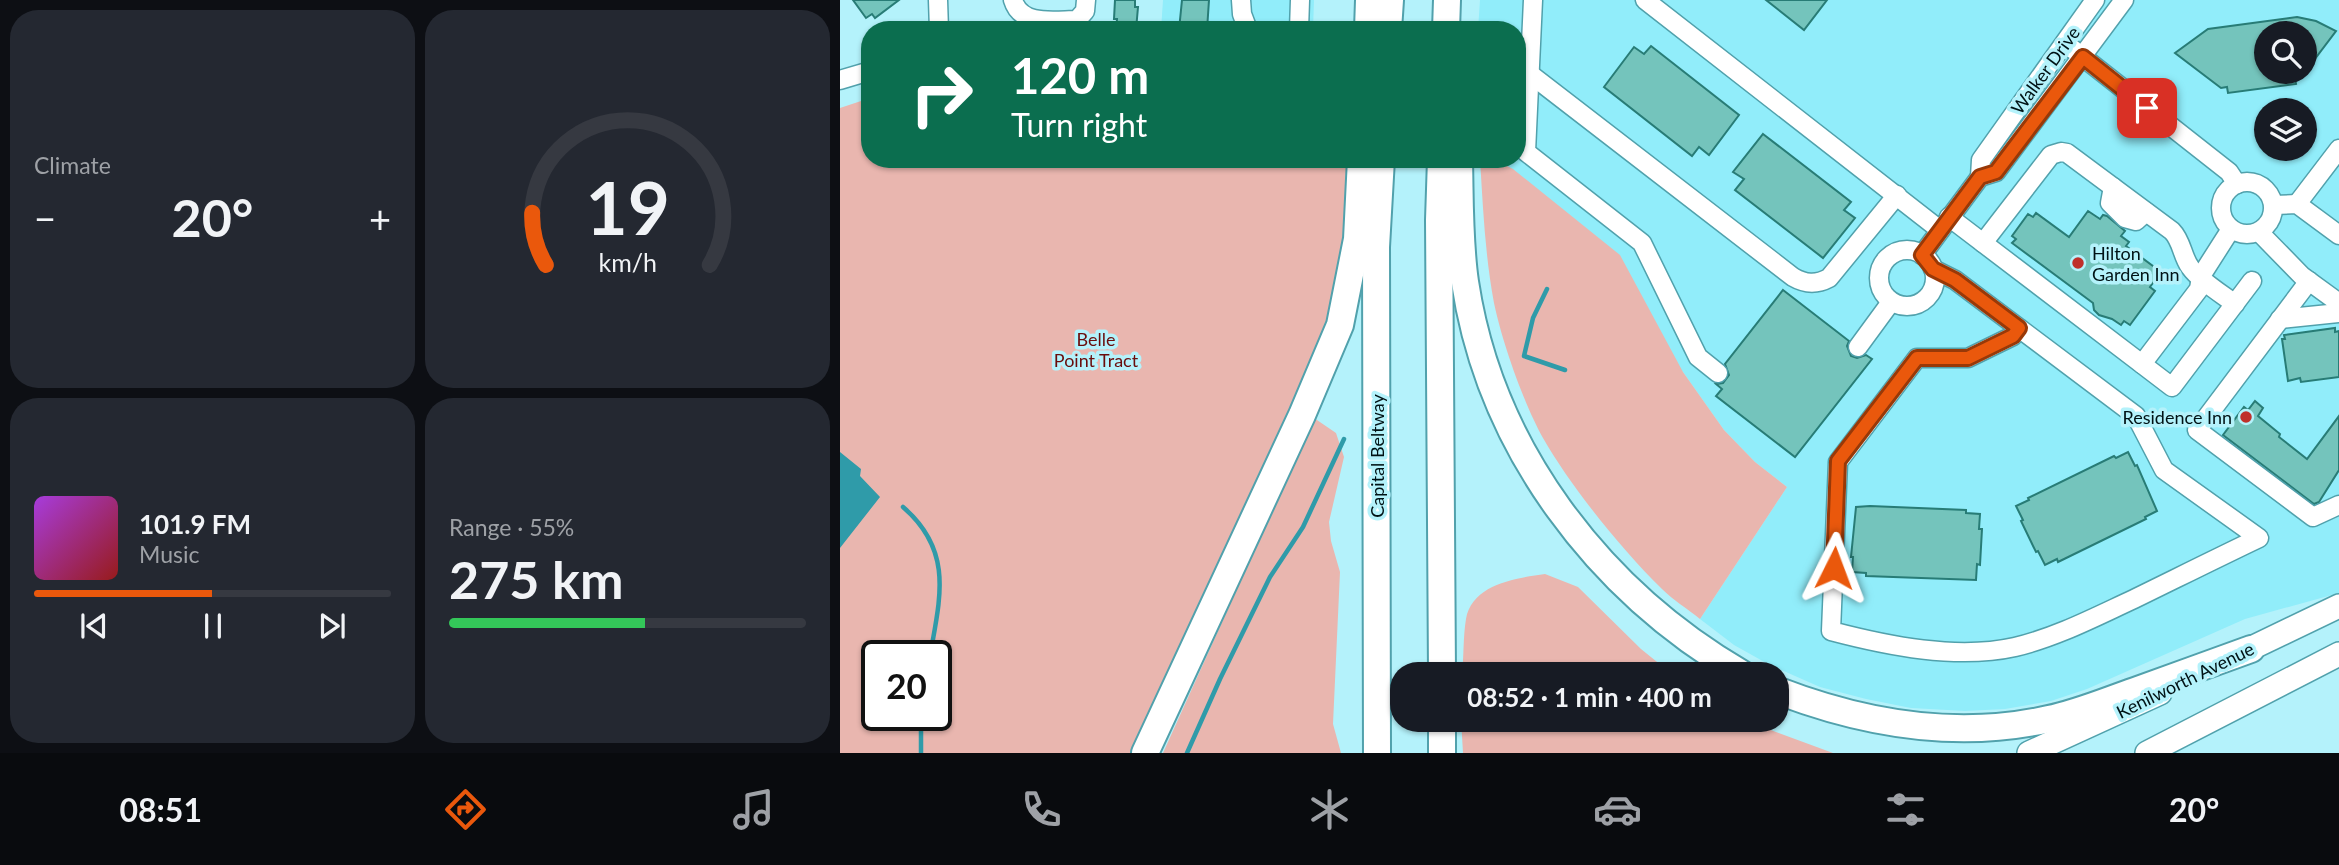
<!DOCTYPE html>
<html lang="en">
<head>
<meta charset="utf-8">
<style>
	body { margin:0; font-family:Lato,sans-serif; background:#242831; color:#f1f3f6; height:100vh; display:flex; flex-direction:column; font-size:26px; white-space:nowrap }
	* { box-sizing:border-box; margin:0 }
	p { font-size:23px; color:#9ea1a6 }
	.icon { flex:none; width:38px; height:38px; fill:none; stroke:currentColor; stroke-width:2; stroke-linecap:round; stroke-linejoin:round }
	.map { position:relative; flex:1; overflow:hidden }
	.panel { display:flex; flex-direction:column; gap:10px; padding:10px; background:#0d0f14; width:840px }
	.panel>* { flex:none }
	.guide { position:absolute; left:21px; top:21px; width:665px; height:147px; border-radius:28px; box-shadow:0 2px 5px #0004; background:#0b6e4f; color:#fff; overflow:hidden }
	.buttons { position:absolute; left:1414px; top:21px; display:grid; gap:14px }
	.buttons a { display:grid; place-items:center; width:63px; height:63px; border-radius:50%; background:#171b24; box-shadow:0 2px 5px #0004; font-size:35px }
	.speed { position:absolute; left:21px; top:640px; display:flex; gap:14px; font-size:35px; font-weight:700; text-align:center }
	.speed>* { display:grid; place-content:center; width:91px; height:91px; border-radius:50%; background:#171b24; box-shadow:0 2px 5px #0004; line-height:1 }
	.speed .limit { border:4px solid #111; border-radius:10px; background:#fff; color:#111 }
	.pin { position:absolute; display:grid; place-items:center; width:60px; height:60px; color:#fff; margin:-30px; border-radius:14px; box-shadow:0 4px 10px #0006 }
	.me { position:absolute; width:77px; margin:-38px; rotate:3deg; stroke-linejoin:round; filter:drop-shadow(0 0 5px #0008) }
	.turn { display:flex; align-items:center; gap:24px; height:147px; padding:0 35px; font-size:32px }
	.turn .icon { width:91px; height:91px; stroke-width:2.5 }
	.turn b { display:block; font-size:49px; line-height:60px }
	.big { font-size:52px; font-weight:700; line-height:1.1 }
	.panel .widget { flex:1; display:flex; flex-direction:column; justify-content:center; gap:10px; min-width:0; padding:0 24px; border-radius:28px; background:#242831 }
	.panel .dial { align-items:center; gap:0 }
	.dial svg { height:182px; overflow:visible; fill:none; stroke:#363941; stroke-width:7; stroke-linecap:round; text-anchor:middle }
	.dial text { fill:#f1f3f6; stroke:none }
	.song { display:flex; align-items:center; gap:21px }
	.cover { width:84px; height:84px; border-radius:10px; background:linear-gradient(135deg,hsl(280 70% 55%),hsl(0 70% 35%)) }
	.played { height:7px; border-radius:4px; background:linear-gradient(90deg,#ea580c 50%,#363941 50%) }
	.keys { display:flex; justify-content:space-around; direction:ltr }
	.heat { display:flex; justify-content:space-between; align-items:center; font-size:38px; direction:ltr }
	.charge { height:10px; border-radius:5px; background:linear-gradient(90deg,#34c759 55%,#363941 0) }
	.panel .tiles { flex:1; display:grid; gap:10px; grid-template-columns:repeat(2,1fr) }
	.trip { position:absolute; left:550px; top:662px; width:399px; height:70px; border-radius:28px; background:#171b24; box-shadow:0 2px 5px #0004; font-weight:700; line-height:70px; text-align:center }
	.tab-bar { display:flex; height:112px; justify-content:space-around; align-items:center; background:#090b0e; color:#9ea1a6 }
	.tab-bar .icon { width:49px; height:49px }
	.tab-bar .selected { color:#ea580c }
	.tab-bar b { font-size:32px; color:#f1f3f6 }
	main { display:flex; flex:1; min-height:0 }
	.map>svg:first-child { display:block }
	.built { fill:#91edfa; fill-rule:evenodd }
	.green { fill:#e9b6af; fill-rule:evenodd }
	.water { fill:#2f9ba9 }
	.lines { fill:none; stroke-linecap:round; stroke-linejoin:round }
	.stream { stroke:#2f9ba9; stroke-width:4.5 }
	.building { fill:#74c4bc; stroke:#287c76; stroke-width:2 }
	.minor-casing { stroke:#51a1ac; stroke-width:21 }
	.major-casing { stroke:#51a1ac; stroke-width:26 }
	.highway-casing { stroke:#51a1ac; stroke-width:30 }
	.minor { stroke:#fff; stroke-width:18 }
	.major { stroke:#fff; stroke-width:23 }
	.highway { stroke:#fff; stroke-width:26 }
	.route-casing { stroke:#983908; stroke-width:18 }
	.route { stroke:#ea580c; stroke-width:12 }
	.poi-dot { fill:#bf302b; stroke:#b4f2fb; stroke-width:2.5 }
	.labels { text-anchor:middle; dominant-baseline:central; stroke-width:7; stroke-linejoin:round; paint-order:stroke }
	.street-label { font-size:18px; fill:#001215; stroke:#b4f2fb }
	.poi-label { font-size:18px; fill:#001215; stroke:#b4f2fb; text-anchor:start }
	.park-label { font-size:18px; fill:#6a0d0c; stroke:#b4f2fb }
</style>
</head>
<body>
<main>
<section class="panel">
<div class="tiles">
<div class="widget"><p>Climate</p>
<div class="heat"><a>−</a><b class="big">20°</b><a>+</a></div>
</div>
<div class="widget dial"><svg viewBox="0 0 100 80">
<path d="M14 69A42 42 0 1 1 86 69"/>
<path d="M14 69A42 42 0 0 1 8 46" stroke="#ea580c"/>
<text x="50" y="56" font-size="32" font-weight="700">19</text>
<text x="50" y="72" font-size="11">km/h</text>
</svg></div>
<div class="widget">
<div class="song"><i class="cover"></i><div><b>101.9 FM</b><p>Music</p></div></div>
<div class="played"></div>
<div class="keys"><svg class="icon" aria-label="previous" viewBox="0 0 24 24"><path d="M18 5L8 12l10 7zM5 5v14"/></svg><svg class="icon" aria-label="pause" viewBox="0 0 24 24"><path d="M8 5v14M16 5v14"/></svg><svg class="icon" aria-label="next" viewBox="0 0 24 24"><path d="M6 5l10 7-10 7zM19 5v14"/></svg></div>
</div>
<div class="widget"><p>Range · 55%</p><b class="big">275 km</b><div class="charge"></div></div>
</div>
</section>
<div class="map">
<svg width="1499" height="753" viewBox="0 0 1499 753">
	<rect width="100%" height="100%" fill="#b4f2fb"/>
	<!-- built -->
	<g class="built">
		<polygon points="323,0 474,0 473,30 321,30"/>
		<path d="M 640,0 L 1499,0 L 1499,593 L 1405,619 L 1247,689 L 1211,701 L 1165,709 L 1125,711 L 1071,708 L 1026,699 L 980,687 L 928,664 L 894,645 L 860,619 L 947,487 L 915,462 L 884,430 L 843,372 L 659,162 L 641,159 L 677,159 L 677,30 L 638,30 ZM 1426,33 L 1465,33 L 1465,72 L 1426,72 ZM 1426,110 L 1465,110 L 1465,149 L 1426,149 Z"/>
	</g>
	<!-- green -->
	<g class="green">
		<path d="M 30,98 L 30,159 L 507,159 L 502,254 L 488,322 L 473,364 L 293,753 L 0,753 L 0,108 ZM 37,656 L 96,656 L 96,716 L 37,716 Z"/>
		<path d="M 640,159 L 659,162 L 673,169 L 780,255 L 843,372 L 884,430 L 915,462 L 947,487 L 860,619 C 848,609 833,600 822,589 C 782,550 731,487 703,438 C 684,404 662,342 654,303 C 645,255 643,207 640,159 Z"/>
		<polygon points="474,418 496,433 504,457 489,522 491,541 500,572 493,724 501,753 323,753"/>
		<path d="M 705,574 L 738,587 L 801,649 L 832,674 L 622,674 C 624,656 623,637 626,619 C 632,584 676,578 705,574 Z"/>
		<polygon points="621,719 910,719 928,729 993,753 623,753"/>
	</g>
	<!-- water -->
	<polygon class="water" points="0,452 21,469 20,476 40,497 0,548"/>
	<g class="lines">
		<!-- stream -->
		<g class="stream">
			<polyline points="707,289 693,318 684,356 725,370"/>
			<path d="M 63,507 C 114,551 100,598 90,656"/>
			<polyline points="81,753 81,716"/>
			<polyline points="347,753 380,679 430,577 463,527 504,439"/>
		</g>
	</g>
	<!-- building -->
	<g class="building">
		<polygon points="13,0 59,0 35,18 32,14 26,18"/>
		<polygon points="275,0 295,0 295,7 298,7 296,30 276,30 277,19 274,19"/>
		<polygon points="342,0 369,0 367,30 339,30"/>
		<polygon points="926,0 987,0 964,30"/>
		<polygon points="1457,17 1476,21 1496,31 1465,72 1465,33 1426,33 1426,72 1454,72 1456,84 1388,93 1387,87 1381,88 1335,53 1368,29"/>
		<polygon points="811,46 899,115 869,155 859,147 852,156 764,87 794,47 804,54"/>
		<polygon points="923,134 1011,202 1004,210 1015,218 983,258 895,190 904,179 893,172"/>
		<polygon points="1248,211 1260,219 1263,215 1267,216 1285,231 1281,236 1289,242 1286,246 1321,272 1310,287 1315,291 1290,325 1284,321 1281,325 1272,319 1259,315 1254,310 1253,303 1172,243 1176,239 1172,236 1188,214 1193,217 1196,213 1229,237"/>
		<polygon points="943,290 1009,341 1007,346 1011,356 1017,358 1026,355 1032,359 955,457 876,396 882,389 876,384 883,383 889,375 885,364"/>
		<polygon points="1495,328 1495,332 1499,331 1499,377 1461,382 1460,378 1448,381 1442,339 1445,339 1444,335"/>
		<polygon points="1415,401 1423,408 1418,416 1440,434 1439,437 1467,459 1499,416 1499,470 1479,502 1474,504 1383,435 1404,407 1408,410"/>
		<polygon points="1288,452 1295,466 1297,465 1317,511 1305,517 1306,519 1218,562 1217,559 1205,565 1198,551 1196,552 1181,521 1183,520 1176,506 1189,500 1188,498 1274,456 1276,458"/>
		<polygon points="1030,506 1126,510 1126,513 1140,514 1139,529 1142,529 1140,565 1137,564 1136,580 1026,576 1026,573 1012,572 1013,557 1011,557 1016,507"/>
	</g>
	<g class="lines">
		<!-- minor casing -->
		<g class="minor-casing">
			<g id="minor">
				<polyline points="98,0 99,30"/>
				<path d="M 173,0 C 181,27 215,20 237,20 L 245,11 L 246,0"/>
				<polyline points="401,0 402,14 408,30"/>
				<polyline points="693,0 686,152 802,243 858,357 878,373"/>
				<polyline points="805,0 1100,230"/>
				<polyline points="459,30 460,0"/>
				<polyline points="1225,43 1389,172 1397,184"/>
				<path d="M 690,74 L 953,277 C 965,284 976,285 989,278 L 1057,195"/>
				<polyline points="0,80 30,71"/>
				<polyline points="1140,177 1141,160 1255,0"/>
				<circle cx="1407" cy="208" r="26"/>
				<polyline points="1273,187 1270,203 1285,218 1296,221 1306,212"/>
				<polyline points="1457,204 1499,149"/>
				<polyline points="1434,205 1457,204 1499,235"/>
				<polyline points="1109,217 1332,387 1412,281"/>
				<polyline points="1419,232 1462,276 1499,303"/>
				<path d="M 1143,243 L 1211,155 L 1221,152 L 1227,153 L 1332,231 C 1342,241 1342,256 1350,267 C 1359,280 1382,294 1395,304"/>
				<circle cx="1067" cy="278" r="28"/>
				<polyline points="1082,255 1140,177 1156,172 1284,0"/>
				<path d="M 1093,269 L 1115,280 L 1296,416 L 1324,470 L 1419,538 C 1377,558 1335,579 1294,599 C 1255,617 1217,637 1175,647 C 1117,660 1048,646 991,631 L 998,462 L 1077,358 L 1128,358 L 1173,336 L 1179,328"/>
				<polyline points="1469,281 1357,430 1473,517 1499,505"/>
				<polyline points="1440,319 1499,313"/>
				<polyline points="1018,347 1051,302"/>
				<polyline points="1302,364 1359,289 1361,276 1391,229"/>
			</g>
		</g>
		<!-- major casing -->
		<g class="major-casing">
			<g id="major">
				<polyline points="1395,656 1499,606"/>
				<polyline points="1189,753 1320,693"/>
				<polyline points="1307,753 1499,654"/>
			</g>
		</g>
		<!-- highway casing -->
		<g class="highway-casing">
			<g id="highway">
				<polyline points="528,30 529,0"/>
				<polyline points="548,30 550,0"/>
				<polyline points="606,30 607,0"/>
				<polyline points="601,159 599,220 602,674"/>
				<path d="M 619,159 C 620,200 619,241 625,282 C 650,448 758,590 902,674"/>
				<path d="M 936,690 C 1024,724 1116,740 1209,719 C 1238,713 1266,701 1295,691 C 1334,677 1372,663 1411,649"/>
				<polyline points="602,719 602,753"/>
				<polyline points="305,753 462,415 500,325 517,239 521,159"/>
				<polyline points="537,753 536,247 541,159"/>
			</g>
		</g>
		<!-- minor -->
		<use href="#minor" class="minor"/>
		<!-- major -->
		<use href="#major" class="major"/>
		<!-- highway -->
		<use href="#highway" class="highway"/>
	</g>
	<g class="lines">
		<!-- route casing -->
		<g class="route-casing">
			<polyline id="route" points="994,568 998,461 1077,358 1128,358 1173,336 1179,328 1115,280 1093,269 1082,255 1140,177 1156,172 1243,57 1307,108"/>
		</g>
		<!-- route -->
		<use href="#route" class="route"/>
	</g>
	<!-- markers -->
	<g class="poi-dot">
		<circle cx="1238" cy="263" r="7"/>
		<circle cx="1406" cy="417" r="7"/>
	</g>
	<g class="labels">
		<!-- street labels -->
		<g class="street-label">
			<text transform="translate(1205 70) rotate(-54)">Walker Drive</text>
			<text transform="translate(537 456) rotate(-90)">Capital Beltway</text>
			<text transform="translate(1345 680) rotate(-26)">Kenilworth Avenue</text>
		</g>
		<!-- poi labels -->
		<g class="poi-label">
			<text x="1252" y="253">Hilton<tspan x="1252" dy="21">Garden Inn</tspan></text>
			<text x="1392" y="417" text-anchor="end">Residence Inn</text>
		</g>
		<!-- park labels -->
		<g class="park-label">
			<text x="256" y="339">Belle<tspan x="256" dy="21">Point Tract</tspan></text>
		</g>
	</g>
</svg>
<div class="buttons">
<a><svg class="icon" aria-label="search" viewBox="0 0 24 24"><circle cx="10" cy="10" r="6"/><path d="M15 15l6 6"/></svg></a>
<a><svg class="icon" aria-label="layers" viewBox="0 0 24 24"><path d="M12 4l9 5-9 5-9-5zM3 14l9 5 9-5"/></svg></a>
</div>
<div class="speed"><div class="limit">20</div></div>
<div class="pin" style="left:1307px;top:108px;background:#d93025"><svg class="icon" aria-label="arrive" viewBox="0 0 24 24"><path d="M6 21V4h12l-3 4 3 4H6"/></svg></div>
<svg class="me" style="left:994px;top:568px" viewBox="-20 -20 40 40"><path d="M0-17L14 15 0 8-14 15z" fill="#ea580c" stroke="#fff" stroke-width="4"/></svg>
<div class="trip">08:52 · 1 min · 400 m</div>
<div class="guide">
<div class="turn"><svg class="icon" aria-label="right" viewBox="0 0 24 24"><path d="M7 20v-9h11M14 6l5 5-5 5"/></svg><div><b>120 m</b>Turn right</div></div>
</div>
</div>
</main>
<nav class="tab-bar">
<b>08:51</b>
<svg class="icon selected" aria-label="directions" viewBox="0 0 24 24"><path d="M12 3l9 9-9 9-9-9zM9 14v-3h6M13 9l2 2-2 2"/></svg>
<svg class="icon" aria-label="music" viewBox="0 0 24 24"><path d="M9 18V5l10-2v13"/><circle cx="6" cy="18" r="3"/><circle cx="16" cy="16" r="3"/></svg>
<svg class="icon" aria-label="phone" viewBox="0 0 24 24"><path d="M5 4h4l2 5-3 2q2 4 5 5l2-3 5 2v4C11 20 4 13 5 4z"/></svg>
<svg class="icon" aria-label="climate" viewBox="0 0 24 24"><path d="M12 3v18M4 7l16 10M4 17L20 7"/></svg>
<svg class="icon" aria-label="car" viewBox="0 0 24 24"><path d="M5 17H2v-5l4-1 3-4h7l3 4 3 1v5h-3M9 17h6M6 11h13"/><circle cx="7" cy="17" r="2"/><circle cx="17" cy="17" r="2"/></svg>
<svg class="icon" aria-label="filters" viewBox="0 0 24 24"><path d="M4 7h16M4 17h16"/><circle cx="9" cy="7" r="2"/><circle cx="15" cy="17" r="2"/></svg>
<b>20°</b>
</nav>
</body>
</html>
